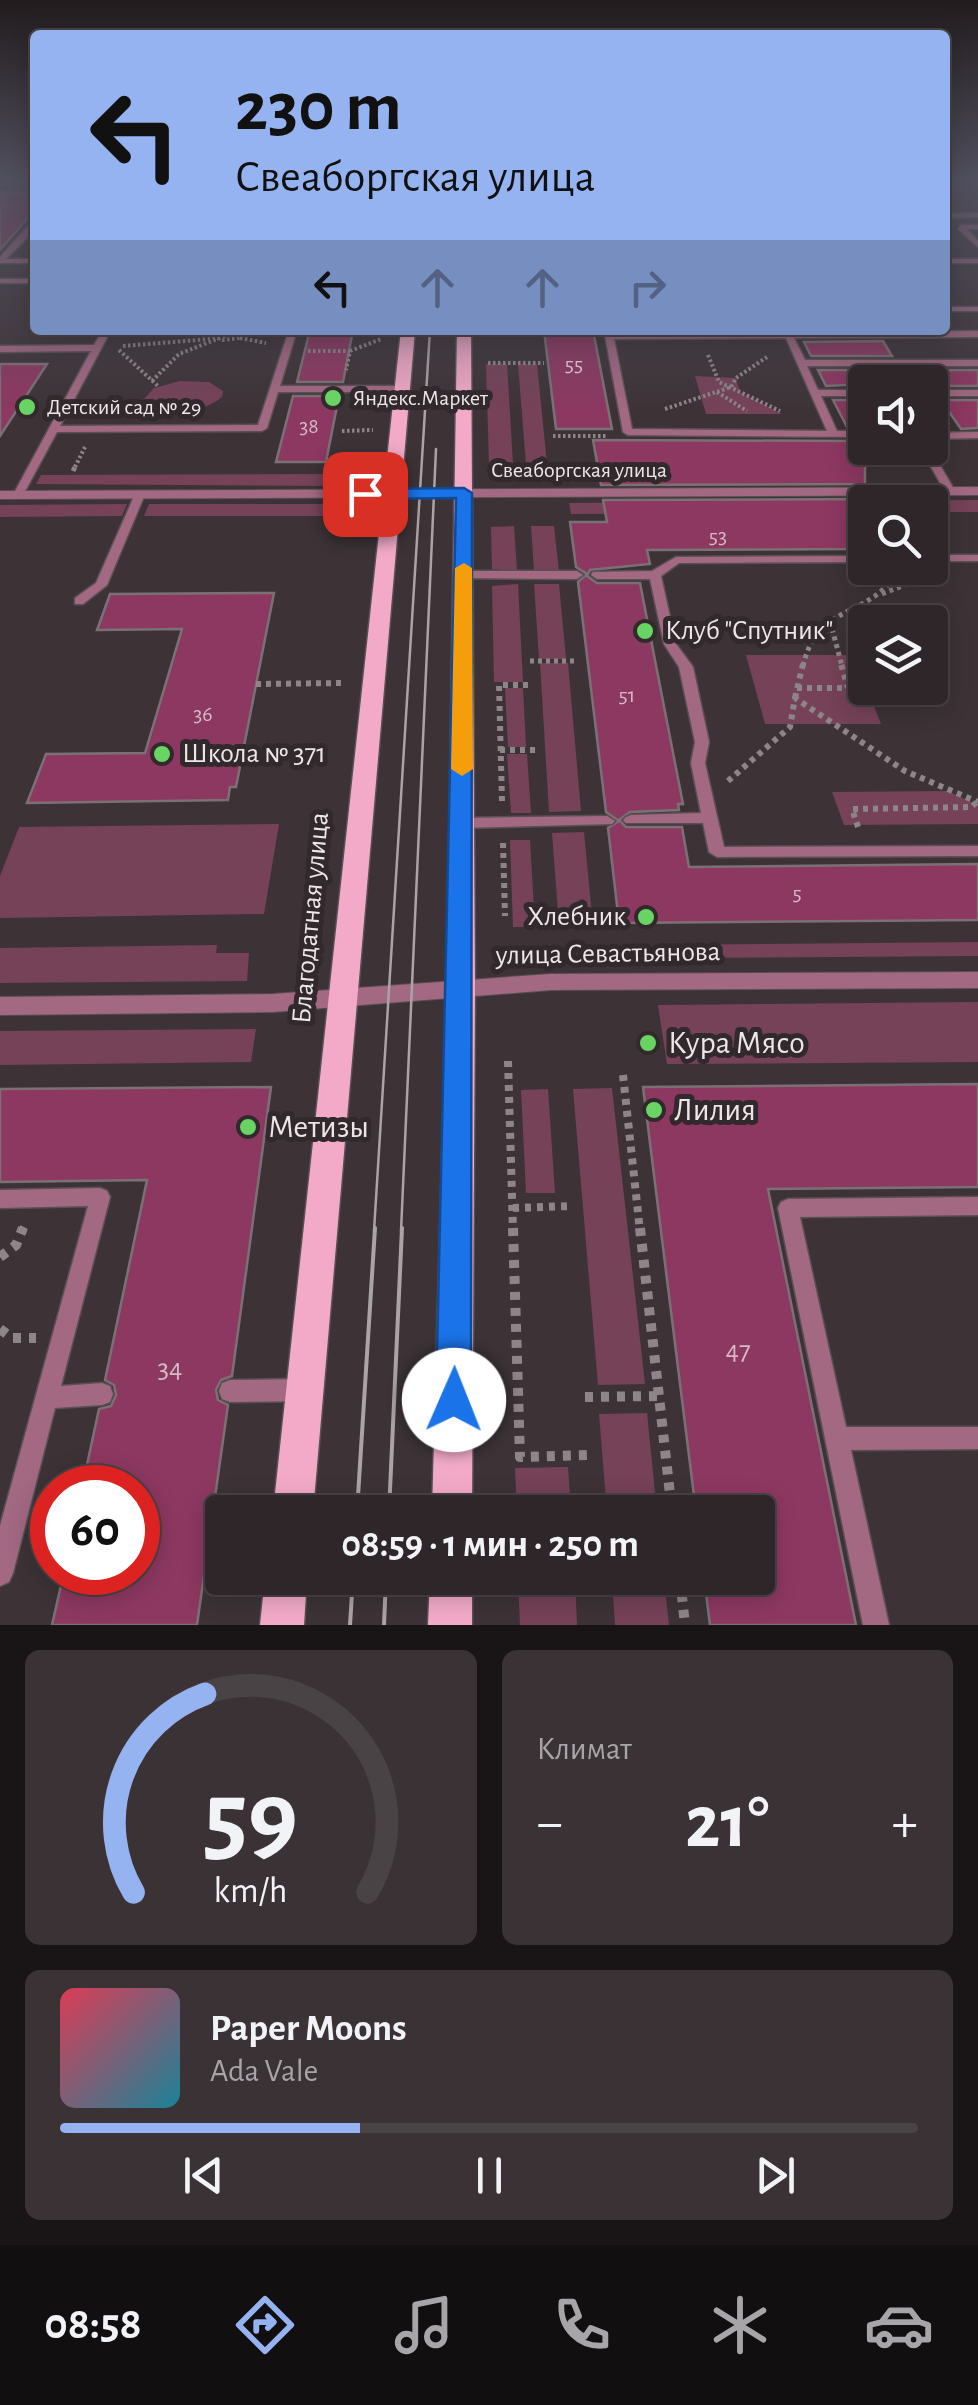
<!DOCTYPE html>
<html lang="ru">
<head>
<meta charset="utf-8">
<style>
	body { margin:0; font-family:"Alegreya Sans",sans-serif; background:#3a3235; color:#f1f3f6; height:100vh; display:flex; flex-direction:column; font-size:38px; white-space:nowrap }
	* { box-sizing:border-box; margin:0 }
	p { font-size:32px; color:#a7a5a8 }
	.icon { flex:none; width:55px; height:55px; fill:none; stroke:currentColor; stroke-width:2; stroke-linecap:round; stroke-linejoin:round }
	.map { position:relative; height:1625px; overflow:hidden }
	.panel { display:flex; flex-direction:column; gap:25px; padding:25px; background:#191517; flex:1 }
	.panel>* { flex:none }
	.guide { position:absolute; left:30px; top:30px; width:920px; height:305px; border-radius:10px; box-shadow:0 5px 25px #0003,0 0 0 2px #494346; background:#95b2f1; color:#111; overflow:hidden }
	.controls { position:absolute; left:848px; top:365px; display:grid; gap:20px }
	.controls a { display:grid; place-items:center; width:100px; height:100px; border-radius:10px; background:#2e2629; box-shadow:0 5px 25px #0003,0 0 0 2px #494346; font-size:50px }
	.speed { position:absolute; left:30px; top:1465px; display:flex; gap:20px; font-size:50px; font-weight:700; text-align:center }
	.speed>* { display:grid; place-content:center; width:130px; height:130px; border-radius:50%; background:#2e2629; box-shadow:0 5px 25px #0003,0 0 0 2px #494346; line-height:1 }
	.speed .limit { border:15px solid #d22; background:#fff; color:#111 }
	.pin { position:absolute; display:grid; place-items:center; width:85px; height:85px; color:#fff; margin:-42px; border-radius:20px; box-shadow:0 5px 15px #0006 }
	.me { position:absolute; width:110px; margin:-55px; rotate:1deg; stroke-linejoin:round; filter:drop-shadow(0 0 8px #0008) }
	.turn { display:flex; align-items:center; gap:35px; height:210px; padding:0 40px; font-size:45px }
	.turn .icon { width:130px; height:130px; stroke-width:2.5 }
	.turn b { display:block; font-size:70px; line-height:85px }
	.lanes { display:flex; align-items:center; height:95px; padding:0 40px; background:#0003; justify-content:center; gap:50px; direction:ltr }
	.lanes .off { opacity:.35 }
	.big { font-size:75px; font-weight:600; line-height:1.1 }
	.panel .tile { flex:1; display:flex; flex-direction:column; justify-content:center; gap:15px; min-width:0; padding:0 35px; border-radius:15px; background:#3a3235 }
	.panel .dial { align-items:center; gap:0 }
	.dial svg { height:260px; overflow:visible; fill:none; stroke:#494346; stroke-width:7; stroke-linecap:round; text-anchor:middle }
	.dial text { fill:#f1f3f6; stroke:none }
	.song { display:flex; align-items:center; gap:30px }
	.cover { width:120px; height:120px; border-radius:15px; background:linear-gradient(135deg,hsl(350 70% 55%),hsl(190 70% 35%)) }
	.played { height:10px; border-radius:5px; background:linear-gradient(90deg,#95b2f1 35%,#494346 35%) }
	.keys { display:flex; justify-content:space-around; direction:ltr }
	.heat { display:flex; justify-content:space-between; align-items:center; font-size:55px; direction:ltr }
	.panel .tiles { flex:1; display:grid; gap:25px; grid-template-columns:1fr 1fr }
	.tile:last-child { grid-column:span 2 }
	.trip { position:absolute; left:205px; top:1495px; width:570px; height:100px; border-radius:10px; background:#2e2629; box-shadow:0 5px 25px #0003,0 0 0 2px #494346; font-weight:600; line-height:100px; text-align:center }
	.dock { display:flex; height:160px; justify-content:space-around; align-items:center; background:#120f10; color:#a7a5a8 }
	.dock .icon { width:70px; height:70px }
	.dock .active { color:#95b2f1 }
	.dock b { font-size:45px; color:#f1f3f6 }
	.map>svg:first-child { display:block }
	.green { fill:#754258 }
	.building { fill:#8d3861; stroke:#7b7175; stroke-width:2.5 }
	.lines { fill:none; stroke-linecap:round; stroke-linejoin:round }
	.service-casing { stroke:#595053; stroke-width:3 }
	.minor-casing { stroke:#595053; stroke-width:2 }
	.tertiary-casing { stroke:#595053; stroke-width:2 }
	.primary-casing { stroke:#595053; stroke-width:3 }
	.path-far4 { stroke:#8e8589; stroke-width:4; stroke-dasharray:2.5 2.5; stroke-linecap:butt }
	.path-far3 { stroke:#8e8589; stroke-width:5; stroke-dasharray:4 4; stroke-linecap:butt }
	.path-far2 { stroke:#8e8589; stroke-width:6; stroke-dasharray:5 5; stroke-linecap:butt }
	.path-far1 { stroke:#8e8589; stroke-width:8; stroke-dasharray:6 6; stroke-linecap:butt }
	.path { stroke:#8e8589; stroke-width:10; stroke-dasharray:8 8; stroke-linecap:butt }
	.service { fill:#a36882; fill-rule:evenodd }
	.minor { fill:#a36882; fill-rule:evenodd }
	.tertiary { fill:#a36882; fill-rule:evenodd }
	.primary { fill:#f3aac9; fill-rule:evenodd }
	.tram-far1 { stroke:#aba4a6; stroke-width:2.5 }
	.tram { stroke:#aba4a6; stroke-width:4 }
	.route { fill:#1a73e8; stroke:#114b97; stroke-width:2.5 }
	.slow { fill:#f59e0b }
	.poi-dot { fill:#69d464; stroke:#32292d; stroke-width:4 }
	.labels { text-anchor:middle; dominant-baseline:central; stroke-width:10; stroke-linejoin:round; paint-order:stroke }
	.number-label { font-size:22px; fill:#d4bac6 }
	.far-poi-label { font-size:22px; fill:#ece6e8; stroke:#32292d; text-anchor:start }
	.far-street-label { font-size:22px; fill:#ece6e8; stroke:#32292d }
	.poi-label { font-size:28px; fill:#ece6e8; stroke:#32292d; text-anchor:start }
	.street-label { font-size:28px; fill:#ece6e8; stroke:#32292d }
	.near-number-label { font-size:28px; fill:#d4bac6 }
	.near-poi-label { font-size:32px; fill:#ece6e8; stroke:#32292d; text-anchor:start }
</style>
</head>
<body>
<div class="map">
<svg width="978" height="1625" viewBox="0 0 978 1625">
	<rect width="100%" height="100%" fill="#3d3337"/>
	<!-- green -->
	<g class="green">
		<polygon points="486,364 507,364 513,464 489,464"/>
		<polygon points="518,364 537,364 547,464 526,464"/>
		<polygon points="695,376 736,378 740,392 782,414 706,414"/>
		<path d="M 180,381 L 209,382 L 223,391 L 222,397 C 203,413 162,419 144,399 L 154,388 Z"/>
		<polygon points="330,474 328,486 36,484 41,475"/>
		<polygon points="978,500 978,512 930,512 930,502 865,502 865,513 571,514 569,503"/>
		<polygon points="127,504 122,516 0,517 0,505"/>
		<polygon points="149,504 327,504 325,516 144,516"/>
		<polygon points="514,526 517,571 492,569 491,527"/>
		<polygon points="531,526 554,526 559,571 534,571"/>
		<polygon points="518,584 523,682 494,682 492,586"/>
		<polygon points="534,584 559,584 566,659 539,659"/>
		<polygon points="746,655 854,655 881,724 765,724"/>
		<polygon points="540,663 568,663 581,811 549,812"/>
		<polygon points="505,688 523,688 526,747 508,747"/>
		<polygon points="507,754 527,754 531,813 511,813"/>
		<polygon points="947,791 978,805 978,824 844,825 832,792"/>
		<polygon points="279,824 264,914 0,918 0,876 19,827"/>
		<polygon points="584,832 593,926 559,926 552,833"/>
		<polygon points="510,840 530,840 535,927 513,927"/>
		<polygon points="978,942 978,956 671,958 668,945"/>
		<polygon points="217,945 216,953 249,953 247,981 0,983 0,948"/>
		<polygon points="978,1002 978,1062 667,1064 658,1005"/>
		<polygon points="256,1029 251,1062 0,1065 0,1031"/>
		<polygon points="612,1088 645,1384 598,1385 573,1089"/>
		<polygon points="548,1089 555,1193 526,1193 521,1090"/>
		<polygon points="647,1413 657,1512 607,1512 599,1414"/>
		<polygon points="568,1467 571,1512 517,1512 515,1468"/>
		<polygon points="518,1578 575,1578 577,1625 520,1625"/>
		<polygon points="612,1578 664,1578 669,1625 615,1625"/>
	</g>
	<!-- building -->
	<g class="building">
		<polygon points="0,192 35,193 35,210 0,250"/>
		<polygon points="310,330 353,330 343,382 297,382"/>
		<polygon points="544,330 593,330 612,429 556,429"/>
		<polygon points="883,341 892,356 811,356 804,342"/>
		<polygon points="0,364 47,364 0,436"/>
		<polygon points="818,370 901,370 909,382 826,386"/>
		<polygon points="922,370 978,370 978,386 932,386"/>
		<polygon points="293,396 339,396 326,462 276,462"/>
		<polygon points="833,400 865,400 865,427 847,427"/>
		<polygon points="941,400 978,400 978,428 961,429"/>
		<polygon points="593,440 865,441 865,484 601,485"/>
		<polygon points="865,499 865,549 647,550 650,564 590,570 587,576 597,583 640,583 683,804 678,804 679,810 630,812 619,820 626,827 682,827 689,867 978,864 978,920 619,923 608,828 619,821 606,812 578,582 587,574 576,567 570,522 607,522 603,500"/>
		<polygon points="274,593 236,787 230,787 228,800 27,803 46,754 145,753 182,629 97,630 110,594"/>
		<polygon points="978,1084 978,1187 768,1189 856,1625 710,1625 704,1578 758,1578 758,1512 696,1512 643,1087"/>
		<polygon points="271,1087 232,1376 221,1380 216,1390 218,1400 228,1405 197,1625 52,1625 64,1572 138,1572 138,1488 82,1488 99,1409 111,1406 116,1395 114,1385 105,1380 147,1180 0,1182 0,1089"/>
	</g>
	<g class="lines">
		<!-- service casing -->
		<g class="service-casing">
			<g id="service">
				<polygon points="978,213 978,217 945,218 945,214"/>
				<polygon points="961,225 978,225 978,229 967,229 978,241 978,247 958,229"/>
				<polygon points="28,226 35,226 35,230 6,259 35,259 35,263 0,263 0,257"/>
				<rect x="945" y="259" width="33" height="4"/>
				<rect x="0" y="279" width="35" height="4"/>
				<rect x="945" y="307" width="33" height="4"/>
				<polygon points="103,330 111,330 60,426 258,425 289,330 297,330 280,386 402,386 407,389 402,392 278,392 267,428 262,431 57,432 23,495 14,497 13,495 91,351 0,352 0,346 94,345"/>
				<path d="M 604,330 L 612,330 L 613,333 L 978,331 L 978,337 L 794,338 L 805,360 L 978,360 L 978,366 L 807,366 L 818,390 L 865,390 L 865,396 L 821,396 L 837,431 L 865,431 L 865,437 L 628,435 L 623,432 ZM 786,338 L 827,431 L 632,429 L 614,339 Z"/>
				<rect x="930" y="390" width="48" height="6"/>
				<polygon points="978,432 978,438 930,439 930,433"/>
				<polygon points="920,448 930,448 955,491 954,493 946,493"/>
				<polygon points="140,491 145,494 107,585 83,604 75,604 75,598 96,583 135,494"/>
				<rect x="930" y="555" width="48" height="6"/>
				<polygon points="865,556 865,562 679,563 661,576 676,644 693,667 709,742 705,763 724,847 978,846 978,856 717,857 709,852 703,823 626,823 623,820 626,817 631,815 701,813 691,763 695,742 679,667 664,644 650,579 597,579 591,575 593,572 652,571 676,557"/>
				<polygon points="463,571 577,571 583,575 577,579 459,578 457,575"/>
				<polygon points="607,816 615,821 612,824 462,828 454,823 462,818"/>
				<polygon points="100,1188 107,1191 110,1197 61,1386 102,1383 110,1386 113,1394 110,1402 102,1405 55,1408 13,1573 9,1582 0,1586 0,1526 88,1206 0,1208 0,1190"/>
				<polygon points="978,1197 978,1215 800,1217 846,1427 978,1427 978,1449 851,1450 889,1625 863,1625 778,1208 781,1202 788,1199"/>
				<polygon points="305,1379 313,1382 316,1390 313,1398 305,1401 230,1402 222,1399 219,1391 222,1383 230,1380"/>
			</g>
		</g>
		<!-- minor casing -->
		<g class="minor-casing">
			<g id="minor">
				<polygon points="978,487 978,495 0,499 0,491"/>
				<polygon points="978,972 978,988 551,990 273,1012 0,1015 0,997 273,994 551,974"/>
			</g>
		</g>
		<!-- tertiary casing -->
		<g class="tertiary-casing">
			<polygon id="tertiary" points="13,182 35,182 35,186"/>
		</g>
		<!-- primary casing -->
		<g class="primary-casing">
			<g id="primary">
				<polygon points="401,330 415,330 313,1512 273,1512"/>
				<polygon points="457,330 471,330 475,987 472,1512 432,1512 447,987"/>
				<polygon points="265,1578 307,1578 304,1625 260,1625"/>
				<polygon points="430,1578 472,1578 472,1625 428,1625"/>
			</g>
		</g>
		<!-- path-far4 -->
		<g class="path-far4">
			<polyline points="209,330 208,335 223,340 240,338 239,330"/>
			<polyline points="240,338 266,343"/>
			<polyline points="123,346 210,339"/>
			<polyline points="119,350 158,386"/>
			<polyline points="308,351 350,351 346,370"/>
			<polyline points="350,351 381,339"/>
			<polyline points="708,355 719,382 780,411"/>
			<polyline points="488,363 544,363"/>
			<polyline points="152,381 179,354 240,330"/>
			<polyline points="717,392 747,411"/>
			<polyline points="665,409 731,387 736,378 767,357"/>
			<polyline points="342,431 373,430"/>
			<polyline points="553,436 608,436"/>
			<polyline points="75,467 85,447"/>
		</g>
		<!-- path-far3 -->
		<g class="path-far3">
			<polyline points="73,471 76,465"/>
			<polyline points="882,594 912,582 932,582"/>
			<polyline points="830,621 842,666"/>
			<polyline points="530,661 574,661"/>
			<path d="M 803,666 C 815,616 841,619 875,596 C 886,588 896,577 906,568"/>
		</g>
		<!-- path-far2 -->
		<g class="path-far2">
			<polyline points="256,684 342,683"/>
			<polyline points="797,688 848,688 841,664"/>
			<polyline points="795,698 803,664"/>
			<polyline points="500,750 536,750"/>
			<polyline points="728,781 790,727 795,698 905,771 978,802"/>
			<polyline points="502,801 499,685 532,685"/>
			<polyline points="858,827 852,809 971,807 977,802"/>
			<polyline points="503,843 505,916"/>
		</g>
		<!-- path-far1 -->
		<g class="path-far1">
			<polyline points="508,1061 513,1231"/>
			<polyline points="623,1075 640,1231"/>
			<polyline points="513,1208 572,1206"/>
			<polyline points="22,1231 24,1227"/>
		</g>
		<!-- path -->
		<g class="path">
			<polyline points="513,1228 520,1457 588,1455"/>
			<polyline points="640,1228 672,1512"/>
			<polyline points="0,1257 16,1245 23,1228"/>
			<polyline points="0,1329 12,1338 36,1338"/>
			<polyline points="585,1397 659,1396"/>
			<polyline points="680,1578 685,1625"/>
		</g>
		<!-- service -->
		<use href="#service" class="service"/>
		<!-- minor -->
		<use href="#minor" class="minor"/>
		<!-- tertiary -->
		<use href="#tertiary" class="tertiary"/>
		<!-- primary -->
		<use href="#primary" class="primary"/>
		<!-- tram-far1 -->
		<g class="tram-far1">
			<polyline points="374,1231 430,330"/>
			<polyline points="401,1231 436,449"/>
		</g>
		<!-- tram -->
		<g class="tram">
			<polyline points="357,1512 375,1228"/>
			<polyline points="389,1512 402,1228"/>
			<polyline points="350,1625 353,1578"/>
			<polyline points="384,1625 386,1578"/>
		</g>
	</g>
	<!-- sky -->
	<linearGradient id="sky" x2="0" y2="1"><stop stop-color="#221c1e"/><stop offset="0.44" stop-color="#51505e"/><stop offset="1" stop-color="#51505e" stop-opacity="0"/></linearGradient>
	<rect width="978" height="410" fill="url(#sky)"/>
	<!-- route -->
	<polygon class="route" points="464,488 472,493 471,1400 466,1412 454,1417 441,1412 436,1400 456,498 365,499 357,494 365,489"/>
	<!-- slow -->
	<polygon class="slow" points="464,563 472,568 473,769 462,776 451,769 455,568"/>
	<!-- markers -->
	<g class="poi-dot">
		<circle cx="333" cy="398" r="10"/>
		<circle cx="27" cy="407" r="10"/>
		<circle cx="645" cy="631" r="10"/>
		<circle cx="162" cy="754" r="10"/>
		<circle cx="646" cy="917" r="10"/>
		<circle cx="648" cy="1043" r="10"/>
		<circle cx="654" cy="1110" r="10"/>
		<circle cx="248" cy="1127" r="10"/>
	</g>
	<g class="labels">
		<!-- number labels -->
		<g class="number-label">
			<text x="574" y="364">55</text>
			<text x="309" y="426">38</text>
			<text x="718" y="536">53</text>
			<text x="627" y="695">51</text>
			<text x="203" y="714">36</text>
			<text x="797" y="893">5</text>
		</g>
		<!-- far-poi labels -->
		<g class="far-poi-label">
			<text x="353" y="398">Яндекс.Маркет</text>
			<text x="47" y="407">Детский сад № 29</text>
		</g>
		<!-- far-street labels -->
		<g class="far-street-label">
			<text x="579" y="470">Свеаборгская улица</text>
		</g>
		<!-- poi labels -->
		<g class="poi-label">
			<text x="665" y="631">Клуб "Спутник"</text>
			<text x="182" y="754">Школа № 371</text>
			<text x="626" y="917" text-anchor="end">Хлебник</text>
		</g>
		<!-- street labels -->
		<g class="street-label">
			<text transform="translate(311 918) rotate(-85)">Благодатная улица</text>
			<text transform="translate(608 954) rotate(-1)">улица Севастьянова</text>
		</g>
		<!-- near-number labels -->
		<g class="near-number-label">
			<text x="738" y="1351">47</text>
			<text x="170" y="1369">34</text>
		</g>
		<!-- near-poi labels -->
		<g class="near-poi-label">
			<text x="668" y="1043">Кура Мясо</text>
			<text x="674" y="1110">Лилия</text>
			<text x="268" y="1127">Метизы</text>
		</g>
	</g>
</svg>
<div class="controls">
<a><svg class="icon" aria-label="sound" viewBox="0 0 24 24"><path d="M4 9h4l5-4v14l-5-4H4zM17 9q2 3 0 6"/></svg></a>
<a><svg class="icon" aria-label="search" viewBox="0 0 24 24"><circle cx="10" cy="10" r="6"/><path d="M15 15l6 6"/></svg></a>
<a><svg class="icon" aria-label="layers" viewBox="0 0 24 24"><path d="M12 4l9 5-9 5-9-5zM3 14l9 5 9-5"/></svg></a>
</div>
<div class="speed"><div class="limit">60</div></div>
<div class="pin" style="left:365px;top:494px;background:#d93025"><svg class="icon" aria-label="arrive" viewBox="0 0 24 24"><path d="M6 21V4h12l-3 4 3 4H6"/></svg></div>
<svg class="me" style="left:454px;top:1400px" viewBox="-20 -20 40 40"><circle r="19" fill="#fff"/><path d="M0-13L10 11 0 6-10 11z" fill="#1a73e8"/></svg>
<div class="trip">08:59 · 1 мин · 250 m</div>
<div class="guide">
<div class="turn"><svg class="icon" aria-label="left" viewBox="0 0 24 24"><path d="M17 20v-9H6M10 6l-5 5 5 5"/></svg><div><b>230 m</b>Свеаборгская улица</div></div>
<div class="lanes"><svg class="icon" aria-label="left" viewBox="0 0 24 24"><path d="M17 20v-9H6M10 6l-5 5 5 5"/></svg><svg class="icon off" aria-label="ahead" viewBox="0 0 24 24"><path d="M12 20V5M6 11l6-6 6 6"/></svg><svg class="icon off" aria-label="ahead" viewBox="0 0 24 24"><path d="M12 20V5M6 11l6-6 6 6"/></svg><svg class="icon off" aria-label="right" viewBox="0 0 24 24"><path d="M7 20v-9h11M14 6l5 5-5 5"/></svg></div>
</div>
</div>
<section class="panel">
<div class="tiles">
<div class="tile dial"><svg viewBox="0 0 100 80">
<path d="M14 69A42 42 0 1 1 86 69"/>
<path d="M14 69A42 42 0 0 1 36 8" stroke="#95b2f1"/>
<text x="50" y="56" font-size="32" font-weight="700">59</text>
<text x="50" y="72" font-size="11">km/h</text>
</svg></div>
<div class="tile"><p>Климат</p>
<div class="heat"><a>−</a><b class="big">21°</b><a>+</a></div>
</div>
<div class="tile">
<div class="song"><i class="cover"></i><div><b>Paper Moons</b><p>Ada Vale</p></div></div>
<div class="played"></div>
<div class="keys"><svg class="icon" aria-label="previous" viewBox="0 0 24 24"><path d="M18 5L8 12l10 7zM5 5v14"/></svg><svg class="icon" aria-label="pause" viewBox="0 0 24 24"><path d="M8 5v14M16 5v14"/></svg><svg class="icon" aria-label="next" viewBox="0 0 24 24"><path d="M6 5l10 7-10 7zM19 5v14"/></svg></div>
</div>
</div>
</section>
<nav class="dock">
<b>08:58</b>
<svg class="icon active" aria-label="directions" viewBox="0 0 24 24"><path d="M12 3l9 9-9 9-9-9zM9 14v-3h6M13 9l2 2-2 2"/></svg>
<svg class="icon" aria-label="music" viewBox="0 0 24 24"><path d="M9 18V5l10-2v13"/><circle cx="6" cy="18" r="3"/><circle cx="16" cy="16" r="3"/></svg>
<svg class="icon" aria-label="phone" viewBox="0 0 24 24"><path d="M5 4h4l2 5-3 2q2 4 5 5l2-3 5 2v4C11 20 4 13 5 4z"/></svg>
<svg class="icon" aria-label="climate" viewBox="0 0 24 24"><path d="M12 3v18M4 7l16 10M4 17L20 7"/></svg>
<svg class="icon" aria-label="car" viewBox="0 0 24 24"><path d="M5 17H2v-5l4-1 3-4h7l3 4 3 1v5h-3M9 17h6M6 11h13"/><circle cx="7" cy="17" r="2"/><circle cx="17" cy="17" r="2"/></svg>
</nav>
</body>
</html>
